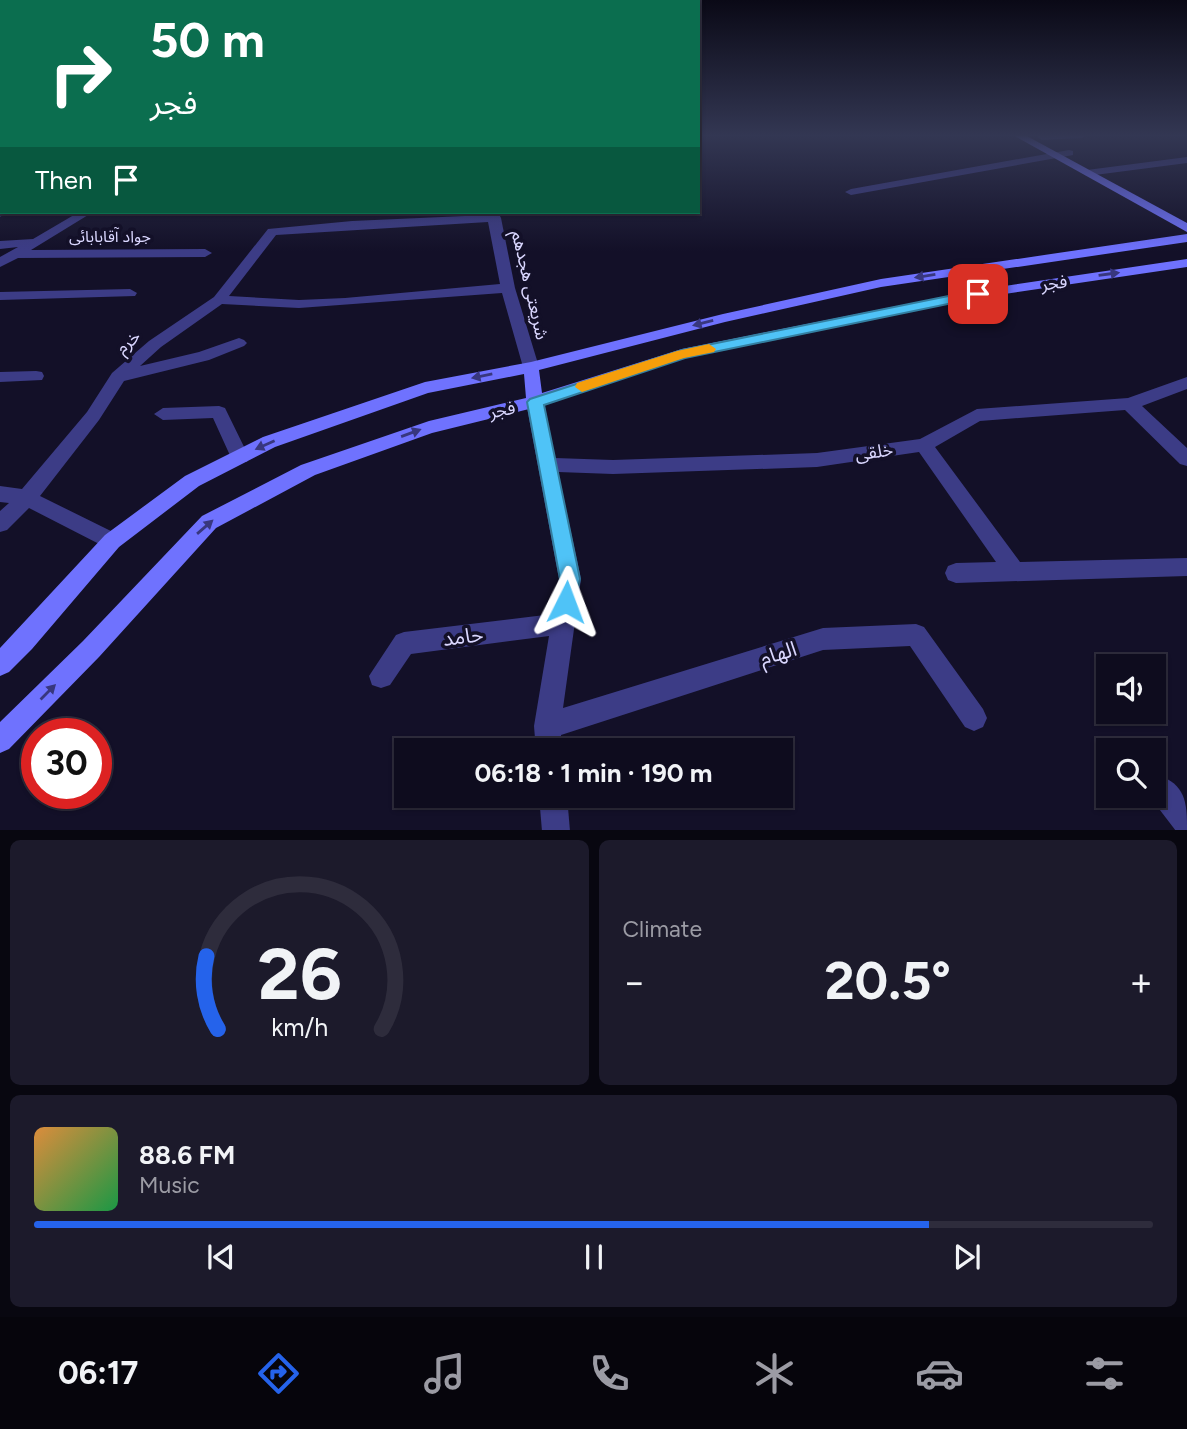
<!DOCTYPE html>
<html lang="en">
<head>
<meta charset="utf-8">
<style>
	body { margin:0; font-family:Figtree,"Noto Sans Arabic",sans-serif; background:#1c1a2b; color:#f1f3f6; height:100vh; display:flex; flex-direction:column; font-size:26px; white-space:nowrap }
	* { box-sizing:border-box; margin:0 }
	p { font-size:23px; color:#9b9ba4 }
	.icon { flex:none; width:38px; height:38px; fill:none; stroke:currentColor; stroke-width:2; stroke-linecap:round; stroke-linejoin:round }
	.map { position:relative; height:830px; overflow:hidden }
	.side { display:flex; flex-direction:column; gap:10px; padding:10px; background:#080710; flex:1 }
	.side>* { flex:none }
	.guide { position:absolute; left:0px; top:0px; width:700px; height:214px; box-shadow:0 2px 5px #0004,0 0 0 2px #2e2c3c; background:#0b6e4f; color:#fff; overflow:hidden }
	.buttons { position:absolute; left:1096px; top:654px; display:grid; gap:14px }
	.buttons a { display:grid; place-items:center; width:70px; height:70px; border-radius:0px; background:#0e0c1e; box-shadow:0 2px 5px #0004,0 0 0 2px #2e2c3c; font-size:35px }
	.speed { position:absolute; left:21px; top:718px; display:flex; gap:14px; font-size:35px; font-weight:700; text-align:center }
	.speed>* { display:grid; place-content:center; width:91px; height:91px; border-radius:50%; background:#0e0c1e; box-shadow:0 2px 5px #0004,0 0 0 2px #2e2c3c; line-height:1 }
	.speed .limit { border:10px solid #d22; background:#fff; color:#111 }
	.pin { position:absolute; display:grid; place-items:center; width:60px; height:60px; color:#fff; margin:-30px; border-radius:14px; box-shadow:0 4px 10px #0006 }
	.me { position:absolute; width:77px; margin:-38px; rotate:3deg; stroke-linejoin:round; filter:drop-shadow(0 0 5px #0008) }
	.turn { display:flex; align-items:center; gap:24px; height:147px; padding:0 35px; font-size:32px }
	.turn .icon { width:91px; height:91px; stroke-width:2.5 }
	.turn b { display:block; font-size:49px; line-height:60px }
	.then { display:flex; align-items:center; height:66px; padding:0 35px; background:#0003; gap:14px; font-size:26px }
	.big { font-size:52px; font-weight:700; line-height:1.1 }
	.side .card { flex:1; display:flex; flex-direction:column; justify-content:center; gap:10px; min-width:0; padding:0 24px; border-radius:10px; background:#1c1a2b }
	.side .dial { align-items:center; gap:0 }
	.dial svg { height:182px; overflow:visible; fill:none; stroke:#2e2c3c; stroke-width:7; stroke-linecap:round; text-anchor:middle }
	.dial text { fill:#f1f3f6; stroke:none }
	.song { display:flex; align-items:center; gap:21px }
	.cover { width:84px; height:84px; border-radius:10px; background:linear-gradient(135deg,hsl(30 70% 55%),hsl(140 70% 35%)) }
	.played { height:7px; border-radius:4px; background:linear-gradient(90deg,#2563eb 80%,#2e2c3c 80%) }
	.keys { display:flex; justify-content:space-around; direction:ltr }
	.heat { display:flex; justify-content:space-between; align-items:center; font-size:38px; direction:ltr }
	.side .tiles { flex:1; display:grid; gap:10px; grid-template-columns:1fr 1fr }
	.card:last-child { grid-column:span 2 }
	.trip { position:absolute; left:394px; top:738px; width:399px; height:70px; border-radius:0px; background:#0e0c1e; box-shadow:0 2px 5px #0004,0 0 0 2px #2e2c3c; font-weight:700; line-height:70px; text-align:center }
	.tabs { display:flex; height:112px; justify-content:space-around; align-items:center; background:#06050c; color:#9b9ba4 }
	.tabs .icon { width:49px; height:49px }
	.tabs .current { color:#2563eb }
	.tabs b { font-size:32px; color:#f1f3f6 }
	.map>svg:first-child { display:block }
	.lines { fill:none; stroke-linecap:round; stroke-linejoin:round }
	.minor { fill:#3c3c86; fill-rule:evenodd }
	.secondary { fill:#6f72fe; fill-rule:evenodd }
	.oneway { fill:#38377e }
	.route { fill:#4fc3f7; stroke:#337fa1; stroke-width:2 }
	.slow { fill:#f59e0b }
	.labels { text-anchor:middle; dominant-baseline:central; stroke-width:7; stroke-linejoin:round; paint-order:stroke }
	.far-street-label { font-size:16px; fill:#dad7ff; stroke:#131028 }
	.street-label { font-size:18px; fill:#dad7ff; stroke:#131028 }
	.near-street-label { font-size:21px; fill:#dad7ff; stroke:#131028 }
</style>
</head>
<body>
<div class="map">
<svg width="1187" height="831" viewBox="0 0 1187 831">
	<rect width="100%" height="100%" fill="#131028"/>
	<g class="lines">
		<!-- minor -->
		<g class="minor">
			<polygon points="1039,135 1087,135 1082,138 1042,140 1037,137"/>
			<rect x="0" y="149" width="2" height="6"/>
			<polygon points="1069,150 1073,151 1073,155 851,195 845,192 851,189"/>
			<polygon points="1187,157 1187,163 1087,176 1082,173 1087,170"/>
			<polygon points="2,207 2,212 7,212 0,217"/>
			<polygon points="79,212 93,212 31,250 205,249 212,253 205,257 18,258 0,267 0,257 18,247 0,249 0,241 33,239"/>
			<path d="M 486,212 L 498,212 L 501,218 L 515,288 L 539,367 L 537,371 L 531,372 L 523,367 L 502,293 L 299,308 L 222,304 L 161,347 L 140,366 L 199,352 L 239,338 L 244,340 L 247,343 L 244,346 L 209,360 L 124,381 L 99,420 L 40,496 L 119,535 L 122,541 L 119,547 L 112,550 L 105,547 L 29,508 L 7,530 L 0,532 L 0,511 L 9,503 L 0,502 L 0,486 L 22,489 L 87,412 L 112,373 L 149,341 L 214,297 L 268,229 L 352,221 L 487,215 ZM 488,222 L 500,284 L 345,298 L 299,300 L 229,296 L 276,235 Z"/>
			<polygon points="130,289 137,293 135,296 0,300 0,292"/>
			<polygon points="36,371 42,372 44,376 42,380 0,382 0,372"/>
			<polygon points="1187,377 1187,389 1142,406 1187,448 1187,466 1180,464 1125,410 980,421 935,447 1020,562 1187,558 1187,576 956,583 948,580 945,573 948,566 956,563 996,562 919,452 817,467 613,474 558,472 581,579 563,708 823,628 916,624 924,627 983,709 987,718 983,727 974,731 965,727 910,646 823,650 561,735 562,751 536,751 534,726 549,636 411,654 390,685 381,688 372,685 369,676 396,635 404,632 553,614 559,579 526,402 529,398 541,398 544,402 555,458 613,460 817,453 920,439 977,409 1128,398"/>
			<polygon points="219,406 225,408 249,457 247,462 233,462 213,418 163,420 154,414 163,408"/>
			<path d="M 1163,777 C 1187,787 1187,807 1187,831 L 1176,831 L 1153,801 L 1153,781 Z"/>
			<polygon points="539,796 567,796 570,831 542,831"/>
		</g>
		<!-- secondary -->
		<g class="secondary">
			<polygon points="1013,135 1025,135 1187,223 1187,232"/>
			<polygon points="1187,234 1187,242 881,287 725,322 539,370 542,393 682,349 978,290 1187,259 1187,267 978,298 685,358 541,406 432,433 315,475 216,528 99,657 9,749 0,753 0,722 83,641 202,516 301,465 429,421 526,398 524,374 428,393 275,447 199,486 119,547 32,649 9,672 0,676 0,648 105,535 185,476 263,437 425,382 531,362 723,314 881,279"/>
		</g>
	</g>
	<!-- one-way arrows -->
	<defs><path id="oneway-solid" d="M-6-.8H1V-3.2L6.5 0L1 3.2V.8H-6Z" transform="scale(1.75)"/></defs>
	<g class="oneway">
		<use href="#oneway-solid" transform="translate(1109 274) rotate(-8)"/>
		<use href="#oneway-solid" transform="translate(925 276) rotate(171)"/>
		<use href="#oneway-solid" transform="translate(703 323) rotate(166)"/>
		<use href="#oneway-solid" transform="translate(482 376) rotate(169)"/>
		<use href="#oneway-solid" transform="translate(411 433) rotate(-20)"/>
		<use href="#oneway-solid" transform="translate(265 445) rotate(156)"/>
		<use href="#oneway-solid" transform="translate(205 527) rotate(-41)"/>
		<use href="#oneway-solid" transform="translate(48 692) rotate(-45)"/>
	</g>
	<!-- sky -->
	<linearGradient id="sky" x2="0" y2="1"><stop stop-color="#0a0916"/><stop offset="0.54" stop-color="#333753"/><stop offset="1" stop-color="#333753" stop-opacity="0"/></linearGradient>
	<rect width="1187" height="251" fill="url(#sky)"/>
	<!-- route -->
	<polygon class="route" points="978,290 982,291 982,297 685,358 544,405 580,579 574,608 566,611 559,608 556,602 560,579 527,402 530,399 682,350"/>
	<!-- slow -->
	<polygon class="slow" points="709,344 716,349 714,352 684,358 582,392 575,387 577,383 677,351"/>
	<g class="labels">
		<!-- far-street labels -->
		<g class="far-street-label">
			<text x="110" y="236">جواد آقابابائی</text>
		</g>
		<!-- street labels -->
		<g class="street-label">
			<text transform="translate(1054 283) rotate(-8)">فجر</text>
			<text transform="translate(530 285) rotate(77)">شریعتی هجدهم</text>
			<text transform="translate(128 342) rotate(-41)">خرم</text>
			<text transform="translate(502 410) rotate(-13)">فجر</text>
			<text transform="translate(874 452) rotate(-8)">خلقی</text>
		</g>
		<!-- near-street labels -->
		<g class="near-street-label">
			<text transform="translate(463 636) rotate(-7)">حامد</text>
			<text transform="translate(778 653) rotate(-17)">الهام</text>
		</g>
	</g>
</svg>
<div class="buttons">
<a><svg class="icon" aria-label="sound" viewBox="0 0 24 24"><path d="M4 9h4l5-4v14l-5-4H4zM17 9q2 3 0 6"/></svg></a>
<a><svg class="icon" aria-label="search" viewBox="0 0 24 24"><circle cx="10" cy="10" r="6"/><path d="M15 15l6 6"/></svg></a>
</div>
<div class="speed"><div class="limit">30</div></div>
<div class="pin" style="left:978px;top:294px;background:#d93025"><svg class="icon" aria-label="arrive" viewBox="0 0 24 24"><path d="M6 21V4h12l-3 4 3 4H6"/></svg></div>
<svg class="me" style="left:566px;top:602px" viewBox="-20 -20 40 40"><path d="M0-17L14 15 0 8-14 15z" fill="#4fc3f7" stroke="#fff" stroke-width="4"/></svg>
<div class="trip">06:18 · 1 min · 190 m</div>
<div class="guide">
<div class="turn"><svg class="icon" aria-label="right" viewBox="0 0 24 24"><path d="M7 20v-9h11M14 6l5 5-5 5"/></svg><div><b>50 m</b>فجر</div></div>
<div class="then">Then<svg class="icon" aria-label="arrive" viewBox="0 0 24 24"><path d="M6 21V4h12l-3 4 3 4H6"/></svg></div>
</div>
</div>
<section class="side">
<div class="tiles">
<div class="card dial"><svg viewBox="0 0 100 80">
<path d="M14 69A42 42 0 1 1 86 69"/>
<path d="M14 69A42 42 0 0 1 9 37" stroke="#2563eb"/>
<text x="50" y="56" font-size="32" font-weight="700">26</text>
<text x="50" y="72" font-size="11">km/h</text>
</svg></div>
<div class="card"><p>Climate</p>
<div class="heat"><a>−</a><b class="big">20.5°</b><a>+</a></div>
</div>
<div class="card">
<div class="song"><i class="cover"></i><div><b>88.6 FM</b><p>Music</p></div></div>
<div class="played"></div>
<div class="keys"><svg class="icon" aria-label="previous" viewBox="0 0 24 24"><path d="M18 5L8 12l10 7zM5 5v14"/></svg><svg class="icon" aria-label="pause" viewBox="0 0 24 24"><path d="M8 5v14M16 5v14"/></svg><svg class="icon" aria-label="next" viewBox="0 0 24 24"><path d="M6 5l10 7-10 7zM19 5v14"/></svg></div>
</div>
</div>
</section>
<nav class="tabs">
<b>06:17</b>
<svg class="icon current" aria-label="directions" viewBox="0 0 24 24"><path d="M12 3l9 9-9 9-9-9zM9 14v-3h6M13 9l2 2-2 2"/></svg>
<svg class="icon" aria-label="music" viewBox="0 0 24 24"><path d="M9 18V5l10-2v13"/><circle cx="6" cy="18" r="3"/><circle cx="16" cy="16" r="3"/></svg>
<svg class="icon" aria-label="phone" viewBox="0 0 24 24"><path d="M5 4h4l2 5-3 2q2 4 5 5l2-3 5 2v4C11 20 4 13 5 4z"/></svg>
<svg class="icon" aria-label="climate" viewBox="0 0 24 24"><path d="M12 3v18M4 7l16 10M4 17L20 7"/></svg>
<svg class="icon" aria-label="car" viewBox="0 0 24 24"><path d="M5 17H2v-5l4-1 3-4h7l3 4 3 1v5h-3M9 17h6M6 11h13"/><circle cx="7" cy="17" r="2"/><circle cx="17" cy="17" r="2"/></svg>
<svg class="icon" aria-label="filters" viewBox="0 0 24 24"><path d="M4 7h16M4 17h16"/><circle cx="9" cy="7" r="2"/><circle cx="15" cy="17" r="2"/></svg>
</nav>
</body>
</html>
